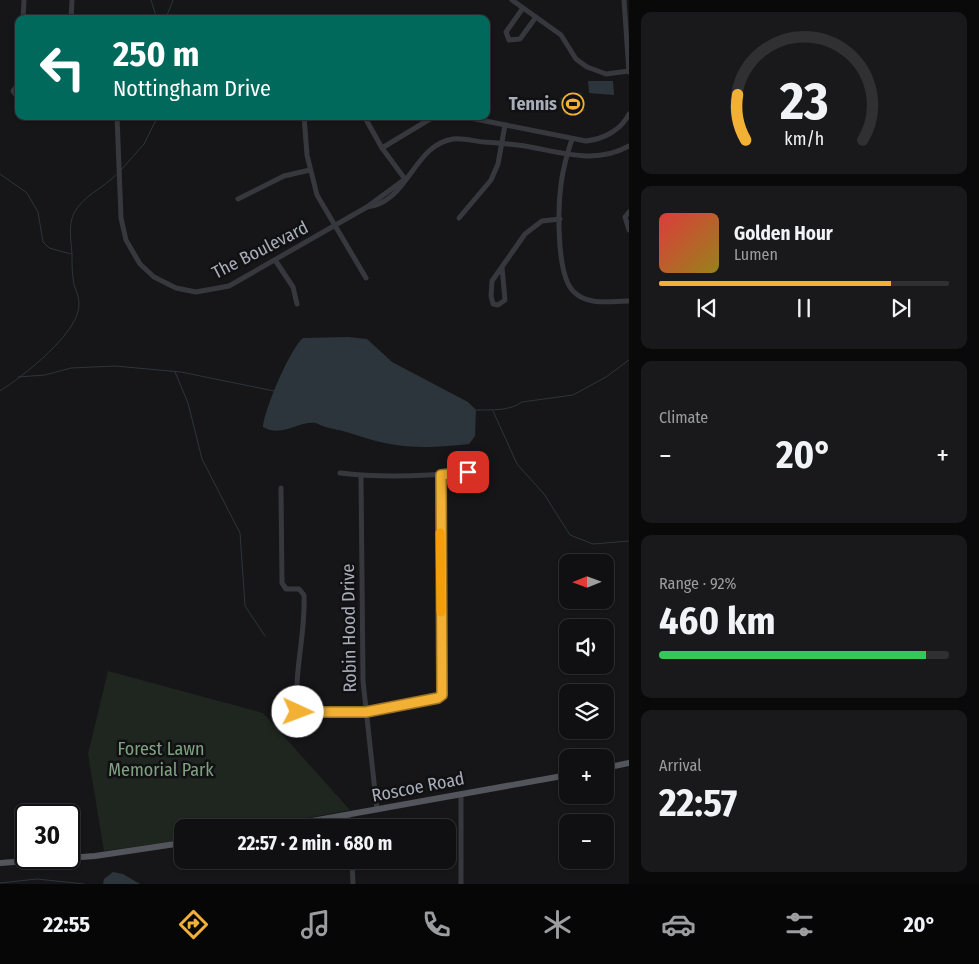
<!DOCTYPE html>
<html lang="en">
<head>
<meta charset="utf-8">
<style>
	body { margin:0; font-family:"Fira Sans Condensed",sans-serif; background:#19191b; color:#f1f3f6; height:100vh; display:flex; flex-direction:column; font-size:19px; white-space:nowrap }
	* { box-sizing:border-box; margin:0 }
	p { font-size:16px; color:#9c9d9f }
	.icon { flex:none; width:28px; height:28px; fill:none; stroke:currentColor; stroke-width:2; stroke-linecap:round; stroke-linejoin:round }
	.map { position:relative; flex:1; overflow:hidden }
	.sheet { display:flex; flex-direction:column; gap:12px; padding:12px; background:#09090a; width:350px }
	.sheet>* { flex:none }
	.hud { position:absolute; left:15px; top:15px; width:475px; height:105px; border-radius:10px; box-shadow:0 1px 4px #0004,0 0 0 1px #303032; background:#00695c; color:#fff; overflow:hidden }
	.needle { width:32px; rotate:269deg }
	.buttons { position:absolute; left:559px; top:554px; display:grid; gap:10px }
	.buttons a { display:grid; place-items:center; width:55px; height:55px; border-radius:10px; background:#101012; box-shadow:0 1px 4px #0004,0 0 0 1px #303032; font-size:25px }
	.speed { position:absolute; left:15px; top:804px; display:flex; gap:10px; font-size:25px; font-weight:700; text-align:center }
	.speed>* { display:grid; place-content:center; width:65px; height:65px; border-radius:50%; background:#101012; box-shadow:0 1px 4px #0004,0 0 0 1px #303032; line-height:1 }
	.speed .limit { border:2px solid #111; border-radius:8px; background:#fff; color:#111 }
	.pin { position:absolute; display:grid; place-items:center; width:42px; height:42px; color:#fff; margin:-21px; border-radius:10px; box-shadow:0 2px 8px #0006 }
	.me { position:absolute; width:55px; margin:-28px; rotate:92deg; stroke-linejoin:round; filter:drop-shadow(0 0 4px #0008) }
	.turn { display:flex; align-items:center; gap:18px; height:105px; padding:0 15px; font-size:22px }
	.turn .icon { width:65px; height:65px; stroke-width:2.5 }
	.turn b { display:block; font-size:35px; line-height:42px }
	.big { font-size:38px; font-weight:700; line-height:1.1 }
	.sheet .card { flex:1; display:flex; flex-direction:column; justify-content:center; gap:8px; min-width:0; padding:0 18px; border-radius:10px; background:#19191b }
	.sheet .dial { align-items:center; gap:0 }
	.dial svg { height:130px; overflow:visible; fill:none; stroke:#303032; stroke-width:7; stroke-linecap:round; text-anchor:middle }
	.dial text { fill:#f1f3f6; stroke:none }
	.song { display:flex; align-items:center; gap:15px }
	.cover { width:60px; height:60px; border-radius:8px; background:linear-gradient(135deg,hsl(0 70% 55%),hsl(50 70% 35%)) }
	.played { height:5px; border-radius:2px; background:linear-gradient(90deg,#f2b134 80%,#303032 80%) }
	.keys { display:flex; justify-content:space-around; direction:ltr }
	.heat { display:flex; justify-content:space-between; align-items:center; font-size:28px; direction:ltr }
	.charge { height:8px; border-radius:4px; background:linear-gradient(90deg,#34c759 92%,#303032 0) }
	.trip { position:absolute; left:174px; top:819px; width:282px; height:50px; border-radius:10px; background:#101012; box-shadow:0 1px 4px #0004,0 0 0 1px #303032; font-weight:700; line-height:50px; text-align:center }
	.tabs { display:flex; height:80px; justify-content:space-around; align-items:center; background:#060607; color:#9c9d9f }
	.tabs .icon { width:35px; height:35px }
	.tabs .active { color:#f2b134 }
	.tabs b { font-size:22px; color:#f1f3f6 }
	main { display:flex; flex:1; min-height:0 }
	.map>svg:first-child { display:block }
	.green { fill:#1e261f }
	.water { fill:#2c353c }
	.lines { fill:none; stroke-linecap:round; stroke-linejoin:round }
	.stream { stroke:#2c353c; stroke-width:1 }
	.minor { stroke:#37383d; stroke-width:5 }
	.major { stroke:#53555c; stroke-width:6 }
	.route-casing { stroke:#9d7322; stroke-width:12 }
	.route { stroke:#f2b134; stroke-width:9 }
	.slow { stroke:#f59e0b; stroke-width:9 }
	.labels { text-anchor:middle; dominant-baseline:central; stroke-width:5; stroke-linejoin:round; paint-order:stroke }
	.poi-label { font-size:18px; font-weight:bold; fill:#a8adb8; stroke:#111113; text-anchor:end }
	.street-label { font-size:18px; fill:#a8adb8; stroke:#111113 }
	.park-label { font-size:18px; fill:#7fa381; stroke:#111113 }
</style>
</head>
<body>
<main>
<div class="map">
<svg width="629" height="884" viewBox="0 0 629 884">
	<rect width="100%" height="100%" fill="#161618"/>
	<!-- green -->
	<g class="green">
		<polygon points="581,92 585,111 564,115 560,98"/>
		<polygon points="108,671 263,713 350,810 260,827 182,828 182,840 104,851 88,754"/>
	</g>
	<!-- water -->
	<g class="water">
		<polygon points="588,81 613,81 614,95 589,93"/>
		<path d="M 348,337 L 367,339 L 392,362 L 468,402 L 476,410 L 475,436 L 469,444 C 420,449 396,449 350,433 C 338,429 327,429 316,423 C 297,421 282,438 263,427 C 265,408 290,349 303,338 Z"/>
		<polygon points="113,872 123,874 140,884 103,884 104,879"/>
	</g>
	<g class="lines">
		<!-- stream -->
		<g class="stream">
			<polyline points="151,0 157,19"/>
			<polyline points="162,19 168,13 173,0"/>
			<polyline points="121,170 144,144 158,116"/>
			<polyline points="0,174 27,193 38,212 43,242 49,248 71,254"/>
			<polyline points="175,372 188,403 202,459 240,533 245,606 265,636"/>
			<polyline points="18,377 45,375 71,368 115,366 181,372 274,391"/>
			<path d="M 0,391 C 22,377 81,332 79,303 C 79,297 76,290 74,285 C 72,274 72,265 72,254 C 71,241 68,225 74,213 C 83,196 103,188 116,175"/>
			<path d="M 476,410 C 491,410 510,411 522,402 L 573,395 L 606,377 L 629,360"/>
			<polyline points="493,411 517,464 544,494 570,535 593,544 629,541"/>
			<polyline points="0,883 37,879 84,884"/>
		</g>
		<!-- minor -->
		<g class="minor">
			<polyline points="512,0 561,35 576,59 587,67 606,74 629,71"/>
			<polyline points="624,0 629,72"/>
			<polyline points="523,8 506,32 509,40 520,39 536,17"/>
			<polyline points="23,19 24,0"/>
			<polyline points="71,19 72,0"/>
			<polyline points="19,83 13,91 19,99"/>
			<polyline points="117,116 121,218 126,240 140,264 154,277 176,288 196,292 229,286 367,207 405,179"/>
			<polyline points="304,116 307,155 317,195 366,278"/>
			<polyline points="364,116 382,148 405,179"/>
			<path d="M 460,116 L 586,141 C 604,139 621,130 629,114"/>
			<path d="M 572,139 C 567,154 563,169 561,184 C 558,207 556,276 574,292 C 588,306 611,301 629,301"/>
			<polyline points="382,148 430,119 444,116"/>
			<polyline points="238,199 284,176 310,170"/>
			<path d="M 367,207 C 408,203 413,145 453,139 C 463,138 474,141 484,142 C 498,143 512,144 525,146 C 560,152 596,165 629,146"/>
			<polyline points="629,212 625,217 629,230"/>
			<polyline points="459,218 491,180 498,164 505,125"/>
			<polyline points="275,260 293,287 297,304"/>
			<polyline points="502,267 505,300 498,305 493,304 491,296 492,281 525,234 542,221 560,219"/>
			<path d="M 340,473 C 381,478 426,476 468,472"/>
			<polyline points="361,476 363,681 377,810"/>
			<path d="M 281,488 L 282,583 L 286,589 L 299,589 L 304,595 C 306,635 293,672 298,712 L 365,712 L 438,698 L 442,695 L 441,475"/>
			<polyline points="461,794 461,884"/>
			<polyline points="348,816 349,828"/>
			<polyline points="352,860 353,884"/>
		</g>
		<!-- major -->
		<g class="major">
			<polyline points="605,768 629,763"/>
			<polyline points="273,828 568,775"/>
			<polyline points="0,863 95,856 182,843"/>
		</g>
	</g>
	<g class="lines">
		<!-- route casing -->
		<g class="route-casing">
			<polyline id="route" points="298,712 366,712 438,698 442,695 441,475 468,472"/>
		</g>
		<!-- route -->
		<use href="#route" class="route"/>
		<!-- slow -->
		<polyline class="slow" points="440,533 441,612"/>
	</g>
	<!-- icons -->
	<defs>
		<g id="stadium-ring" transform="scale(1.125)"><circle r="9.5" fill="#111113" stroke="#f2b134" stroke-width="1.5"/><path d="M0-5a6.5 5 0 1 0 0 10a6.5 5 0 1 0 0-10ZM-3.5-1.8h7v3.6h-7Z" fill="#f2b134"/></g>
	</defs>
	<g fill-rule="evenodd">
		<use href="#stadium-ring" x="573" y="104"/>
	</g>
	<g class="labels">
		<!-- poi labels -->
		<g class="poi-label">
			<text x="557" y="104">Tennis</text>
		</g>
		<!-- street labels -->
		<g class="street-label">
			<text transform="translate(260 250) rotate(-27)">The Boulevard</text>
			<text transform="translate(349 628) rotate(-91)">Robin Hood Drive</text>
			<text transform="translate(418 787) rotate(-11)">Roscoe Road</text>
		</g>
		<!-- park labels -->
		<g class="park-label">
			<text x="161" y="749">Forest Lawn<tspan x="161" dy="21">Memorial Park</tspan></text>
		</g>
	</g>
</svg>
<div class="buttons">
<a><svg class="needle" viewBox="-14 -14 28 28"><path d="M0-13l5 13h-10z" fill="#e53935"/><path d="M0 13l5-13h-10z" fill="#9c9d9f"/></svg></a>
<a><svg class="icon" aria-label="sound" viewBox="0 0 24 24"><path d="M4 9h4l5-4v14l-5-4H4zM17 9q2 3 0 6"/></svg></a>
<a><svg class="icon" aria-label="layers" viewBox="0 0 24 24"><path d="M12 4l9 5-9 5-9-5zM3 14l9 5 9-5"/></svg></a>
<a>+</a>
<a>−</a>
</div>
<div class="speed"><div class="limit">30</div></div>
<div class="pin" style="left:468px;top:472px;background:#d93025"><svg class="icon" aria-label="arrive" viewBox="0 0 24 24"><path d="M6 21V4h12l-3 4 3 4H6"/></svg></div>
<svg class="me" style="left:298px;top:712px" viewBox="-20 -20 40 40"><circle r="19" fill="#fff"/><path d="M0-13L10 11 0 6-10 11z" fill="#f2b134"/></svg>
<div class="trip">22:57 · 2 min · 680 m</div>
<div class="hud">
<div class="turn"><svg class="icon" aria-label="left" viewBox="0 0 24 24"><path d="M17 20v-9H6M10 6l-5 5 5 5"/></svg><div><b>250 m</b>Nottingham Drive</div></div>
</div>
</div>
<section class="sheet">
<div class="card dial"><svg viewBox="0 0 100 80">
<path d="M14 69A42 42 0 1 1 86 69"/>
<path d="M14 69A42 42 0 0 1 9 41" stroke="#f2b134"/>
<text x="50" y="56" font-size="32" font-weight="700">23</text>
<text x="50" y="72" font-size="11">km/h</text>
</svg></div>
<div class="card">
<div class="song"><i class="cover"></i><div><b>Golden Hour</b><p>Lumen</p></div></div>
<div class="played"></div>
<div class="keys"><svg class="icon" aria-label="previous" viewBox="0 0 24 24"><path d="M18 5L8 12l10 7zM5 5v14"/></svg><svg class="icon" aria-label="pause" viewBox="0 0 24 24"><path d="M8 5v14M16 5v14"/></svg><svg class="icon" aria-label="next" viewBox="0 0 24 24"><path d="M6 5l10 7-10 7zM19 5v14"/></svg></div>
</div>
<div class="card"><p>Climate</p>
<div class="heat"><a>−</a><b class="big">20°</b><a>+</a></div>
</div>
<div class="card"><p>Range · 92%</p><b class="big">460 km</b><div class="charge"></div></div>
<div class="card"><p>Arrival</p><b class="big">22:57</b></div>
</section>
</main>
<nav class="tabs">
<b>22:55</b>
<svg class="icon active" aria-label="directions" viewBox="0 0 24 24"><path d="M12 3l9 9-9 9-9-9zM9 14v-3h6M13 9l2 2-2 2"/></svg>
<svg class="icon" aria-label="music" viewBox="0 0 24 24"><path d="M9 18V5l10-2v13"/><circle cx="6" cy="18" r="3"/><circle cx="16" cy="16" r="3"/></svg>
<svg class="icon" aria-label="phone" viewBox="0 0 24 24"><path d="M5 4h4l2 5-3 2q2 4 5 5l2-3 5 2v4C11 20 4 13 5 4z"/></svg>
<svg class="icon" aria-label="climate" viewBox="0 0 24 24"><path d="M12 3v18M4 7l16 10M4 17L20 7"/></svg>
<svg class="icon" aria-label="car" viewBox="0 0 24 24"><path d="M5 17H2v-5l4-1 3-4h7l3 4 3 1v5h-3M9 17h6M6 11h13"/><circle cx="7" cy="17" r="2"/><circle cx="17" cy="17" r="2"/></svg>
<svg class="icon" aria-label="filters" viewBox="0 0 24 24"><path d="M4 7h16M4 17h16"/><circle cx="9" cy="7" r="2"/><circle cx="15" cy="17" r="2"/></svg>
<b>20°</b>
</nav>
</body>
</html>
